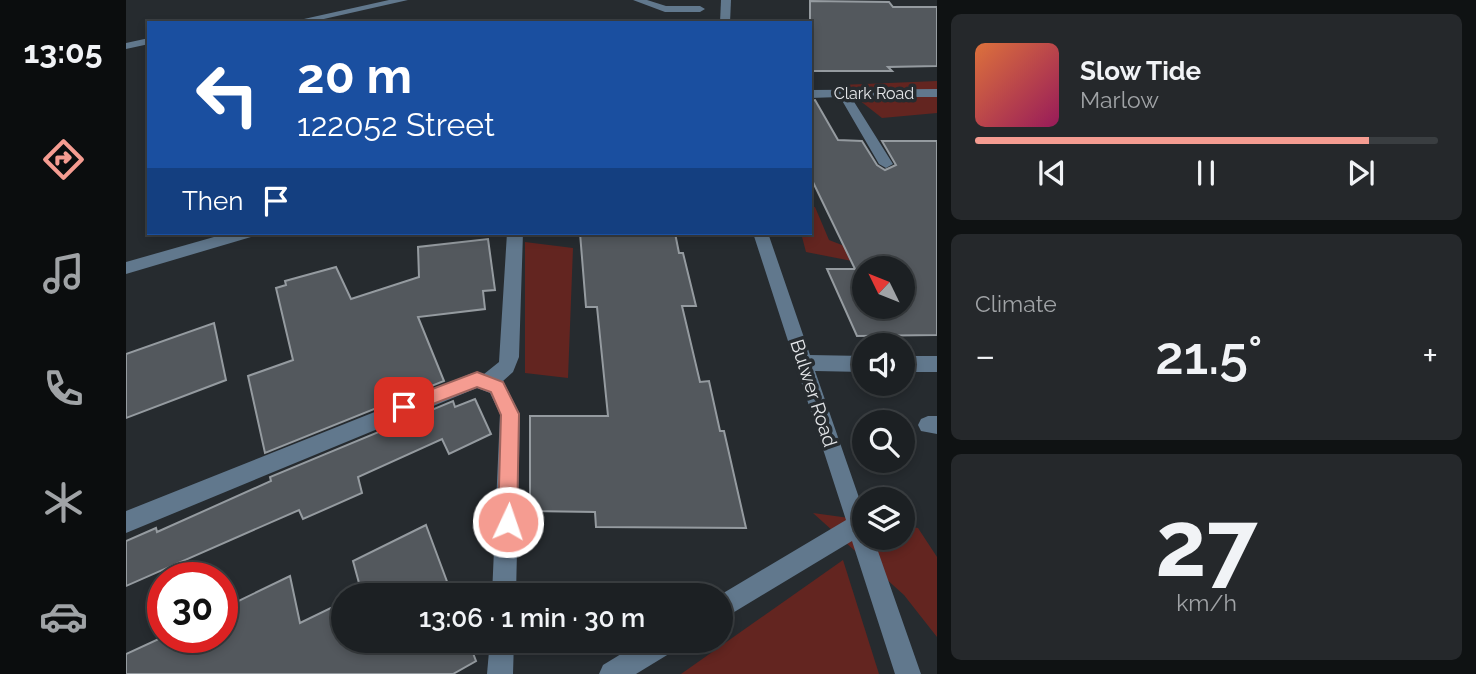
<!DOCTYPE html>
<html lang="en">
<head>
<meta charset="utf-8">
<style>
	body { margin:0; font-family:Raleway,sans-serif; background:#25282b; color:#f1f3f6; height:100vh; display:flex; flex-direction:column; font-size:26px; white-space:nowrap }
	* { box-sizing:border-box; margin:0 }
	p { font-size:23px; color:#a0a3a6 }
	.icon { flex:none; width:38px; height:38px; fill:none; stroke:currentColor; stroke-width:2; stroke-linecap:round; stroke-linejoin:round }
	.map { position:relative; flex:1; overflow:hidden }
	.panel { display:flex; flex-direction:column; gap:14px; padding:14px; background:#0f1213; width:539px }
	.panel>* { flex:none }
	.hud { position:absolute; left:21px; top:21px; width:665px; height:214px; border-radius:0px; box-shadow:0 4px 10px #0003,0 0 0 2px #3a3e41; background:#1a4fa0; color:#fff; overflow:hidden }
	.needle { width:46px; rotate:313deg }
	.buttons { position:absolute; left:726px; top:256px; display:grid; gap:14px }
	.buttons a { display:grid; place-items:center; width:63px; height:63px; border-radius:50%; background:#1c2023; box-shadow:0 4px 10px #0003,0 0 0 2px #3a3e41; font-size:35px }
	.speed { position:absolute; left:21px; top:562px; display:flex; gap:14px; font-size:35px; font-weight:700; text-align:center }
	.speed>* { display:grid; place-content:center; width:91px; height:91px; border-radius:50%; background:#1c2023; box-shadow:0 4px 10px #0003,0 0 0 2px #3a3e41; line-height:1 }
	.speed .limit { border:10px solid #d22; background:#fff; color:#111 }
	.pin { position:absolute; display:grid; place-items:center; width:60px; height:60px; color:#fff; margin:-30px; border-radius:14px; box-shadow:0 4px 10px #0006 }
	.me { position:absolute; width:77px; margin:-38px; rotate:3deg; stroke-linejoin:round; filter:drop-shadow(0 0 5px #0008) }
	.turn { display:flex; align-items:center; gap:24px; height:147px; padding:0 35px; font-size:32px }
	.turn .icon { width:91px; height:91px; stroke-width:2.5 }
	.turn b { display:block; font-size:49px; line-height:60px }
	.then { display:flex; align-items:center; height:66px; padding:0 35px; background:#0003; gap:14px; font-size:26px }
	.big { font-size:52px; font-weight:600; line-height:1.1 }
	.panel .widget { flex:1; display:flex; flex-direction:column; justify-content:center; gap:10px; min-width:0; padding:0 24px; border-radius:10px; background:#25282b }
	.panel .dial { align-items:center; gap:0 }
	.dial b { font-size:91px; line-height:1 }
	.song { display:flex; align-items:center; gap:21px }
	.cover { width:84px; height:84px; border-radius:10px; background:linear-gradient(135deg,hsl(20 70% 55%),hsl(330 70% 35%)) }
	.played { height:7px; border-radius:4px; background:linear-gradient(90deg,#f59c91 85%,#3a3e41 85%) }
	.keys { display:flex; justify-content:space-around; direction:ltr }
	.heat { display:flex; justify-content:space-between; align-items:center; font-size:38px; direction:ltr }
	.trip { position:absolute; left:205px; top:583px; width:402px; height:70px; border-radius:35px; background:#1c2023; box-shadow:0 4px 10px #0003,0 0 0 2px #3a3e41; font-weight:600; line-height:70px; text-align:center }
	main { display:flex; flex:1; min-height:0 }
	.menu { display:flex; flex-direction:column; width:126px; justify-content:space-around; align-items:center; background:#0b0d0e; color:#a0a3a6 }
	.menu .icon { width:49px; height:49px }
	.menu .selected { color:#f59c91 }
	.menu b { font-size:32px; color:#f1f3f6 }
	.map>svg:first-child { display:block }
	.green { fill:#632520 }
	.building { fill:#53585d; stroke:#959ba0; stroke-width:2; fill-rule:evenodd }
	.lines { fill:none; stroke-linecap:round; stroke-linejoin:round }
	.minor { fill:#61788d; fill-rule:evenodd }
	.route { fill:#f59c91; stroke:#9f655e; stroke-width:2 }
	.labels { text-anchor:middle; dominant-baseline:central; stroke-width:7; stroke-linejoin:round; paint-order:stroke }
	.far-street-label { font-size:16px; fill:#e4e6e9; stroke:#262b2f }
	.street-label { font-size:19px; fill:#e4e6e9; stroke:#262b2f }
</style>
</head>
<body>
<main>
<nav class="menu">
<b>13:05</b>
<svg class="icon selected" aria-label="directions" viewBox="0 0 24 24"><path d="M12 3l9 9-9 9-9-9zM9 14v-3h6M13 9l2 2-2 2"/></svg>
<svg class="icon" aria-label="music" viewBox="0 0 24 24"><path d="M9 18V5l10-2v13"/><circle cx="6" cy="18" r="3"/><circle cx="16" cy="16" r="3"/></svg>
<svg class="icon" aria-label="phone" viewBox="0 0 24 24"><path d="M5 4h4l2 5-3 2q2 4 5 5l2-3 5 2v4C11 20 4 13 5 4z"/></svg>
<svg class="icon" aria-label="climate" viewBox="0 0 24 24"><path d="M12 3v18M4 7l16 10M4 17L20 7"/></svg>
<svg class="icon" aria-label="car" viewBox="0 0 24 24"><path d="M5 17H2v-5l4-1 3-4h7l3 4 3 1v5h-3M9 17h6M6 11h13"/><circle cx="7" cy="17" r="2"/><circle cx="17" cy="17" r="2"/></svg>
</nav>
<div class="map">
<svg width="811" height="674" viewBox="0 0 811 674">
	<rect width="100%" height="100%" fill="#262b2f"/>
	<!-- green -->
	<g class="green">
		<polygon points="811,81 811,113 756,118 714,85"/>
		<polygon points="684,206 689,207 703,240 734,252 726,261 680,252 675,233 684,233"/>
		<polygon points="399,242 447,248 442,378 399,373"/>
		<polygon points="687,513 738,520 738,537 777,537 777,526 792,528 811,557 811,637 778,595"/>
		<polygon points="717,560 753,674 555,674"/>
	</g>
	<!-- building -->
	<g class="building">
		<polygon points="684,1 763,2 767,7 811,7 811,66 762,67 766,71 684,71"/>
		<path d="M 689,100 L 712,140 L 736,141 L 751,165 L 759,170 L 770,165 L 756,141 L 811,141 L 811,335 L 731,336 L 701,269 L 729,269 L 684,176 L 684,101 ZM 738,268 L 777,268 L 777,306 L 738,306 Z"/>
		<polygon points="454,233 549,233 553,253 557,253 570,306 556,306 574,382 583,381 594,431 598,431 620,528 470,527 469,512 404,511 404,416 482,416 471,307 460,307"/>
		<polygon points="362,239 369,290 357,291 359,309 292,317 318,381 139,453 122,376 167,360 150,288 160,285 159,281 210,267 225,299 293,277 292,247"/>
		<polygon points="88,323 100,380 0,418 0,354"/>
		<polygon points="349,399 365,434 323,454 316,439 232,477 236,493 177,519 173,510 0,586 0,541 30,528 31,532 145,481 144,477 327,401 329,407"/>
		<polygon points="300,525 326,595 233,595 236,594 227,561"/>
		<polygon points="164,576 174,623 217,602 217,640 342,640 350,661 327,674 0,674 0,654 37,637 96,637 96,609"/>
	</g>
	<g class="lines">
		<!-- minor -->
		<g class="minor">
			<polygon points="263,0 282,0 180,23 169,21"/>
			<polygon points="507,0 521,0 540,6 574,6 579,9 574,12 539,12"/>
			<polygon points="595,0 605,0 604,23 594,23"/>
			<polygon points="23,38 23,44 0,49 0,43"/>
			<polygon points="811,89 811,97 725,97 767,164 760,168 753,164 714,97 684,98 684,90"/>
			<polygon points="102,233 128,233 125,237 0,274 0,262"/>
			<polygon points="381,233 397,233 393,357 387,372 377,381 394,414 390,595 366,595 374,414 364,393 351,388 0,533 0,511 344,374 351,372 358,374 373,362"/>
			<polygon points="627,233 642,233 684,355 738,356 738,372 689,371 738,512 738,537 747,537 795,674 769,674 726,541 595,620 594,595 720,520"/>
			<rect x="777" y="356" width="34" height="16"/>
			<polygon points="802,416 811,416 811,434 795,431 792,425 795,419"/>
			<polygon points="364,640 388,640 387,674 361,674"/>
			<polygon points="518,640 554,640 551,649 510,674 473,674 477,665"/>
		</g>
	</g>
	<!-- route -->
	<polygon class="route" points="351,372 377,382 393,414 391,522 389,529 382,532 374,529 372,522 375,415 365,392 351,387 278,415 272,413 269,407 272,402"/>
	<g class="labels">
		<!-- far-street labels -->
		<g class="far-street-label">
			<text x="748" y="93">Clark Road</text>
		</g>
		<!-- street labels -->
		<g class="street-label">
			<text transform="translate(688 393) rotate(72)">Bulwer Road</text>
		</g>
	</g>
</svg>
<div class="buttons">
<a><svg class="needle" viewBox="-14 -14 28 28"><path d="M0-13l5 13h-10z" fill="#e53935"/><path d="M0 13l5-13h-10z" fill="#a0a3a6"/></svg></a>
<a><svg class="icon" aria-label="sound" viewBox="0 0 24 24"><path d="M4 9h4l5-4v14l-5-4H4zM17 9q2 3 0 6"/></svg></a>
<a><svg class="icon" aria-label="search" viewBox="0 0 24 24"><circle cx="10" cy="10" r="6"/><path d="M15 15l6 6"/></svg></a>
<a><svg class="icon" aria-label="layers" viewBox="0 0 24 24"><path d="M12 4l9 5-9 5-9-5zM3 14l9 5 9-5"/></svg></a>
</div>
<div class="speed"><div class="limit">30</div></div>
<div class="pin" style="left:278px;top:407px;background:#d93025"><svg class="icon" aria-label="arrive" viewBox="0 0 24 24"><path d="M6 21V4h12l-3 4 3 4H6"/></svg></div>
<svg class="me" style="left:382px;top:522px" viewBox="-20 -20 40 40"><circle r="17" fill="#f59c91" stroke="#fff" stroke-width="3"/><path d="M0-11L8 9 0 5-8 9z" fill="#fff"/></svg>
<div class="trip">13:06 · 1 min · 30 m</div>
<div class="hud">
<div class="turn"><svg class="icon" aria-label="left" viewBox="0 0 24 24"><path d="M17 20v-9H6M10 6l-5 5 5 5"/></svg><div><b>20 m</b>122052 Street</div></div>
<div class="then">Then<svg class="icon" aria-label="arrive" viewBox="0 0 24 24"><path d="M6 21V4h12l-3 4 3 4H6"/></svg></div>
</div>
</div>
<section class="panel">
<div class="widget">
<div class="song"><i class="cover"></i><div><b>Slow Tide</b><p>Marlow</p></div></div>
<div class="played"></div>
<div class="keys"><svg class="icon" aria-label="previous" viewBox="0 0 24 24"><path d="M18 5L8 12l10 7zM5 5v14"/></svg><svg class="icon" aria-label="pause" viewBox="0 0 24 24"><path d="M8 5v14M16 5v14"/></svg><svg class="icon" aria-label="next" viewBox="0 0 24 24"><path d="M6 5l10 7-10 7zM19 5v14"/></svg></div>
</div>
<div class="widget"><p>Climate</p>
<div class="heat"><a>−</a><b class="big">21.5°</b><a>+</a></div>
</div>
<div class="widget dial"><b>27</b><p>km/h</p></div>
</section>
</main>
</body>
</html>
